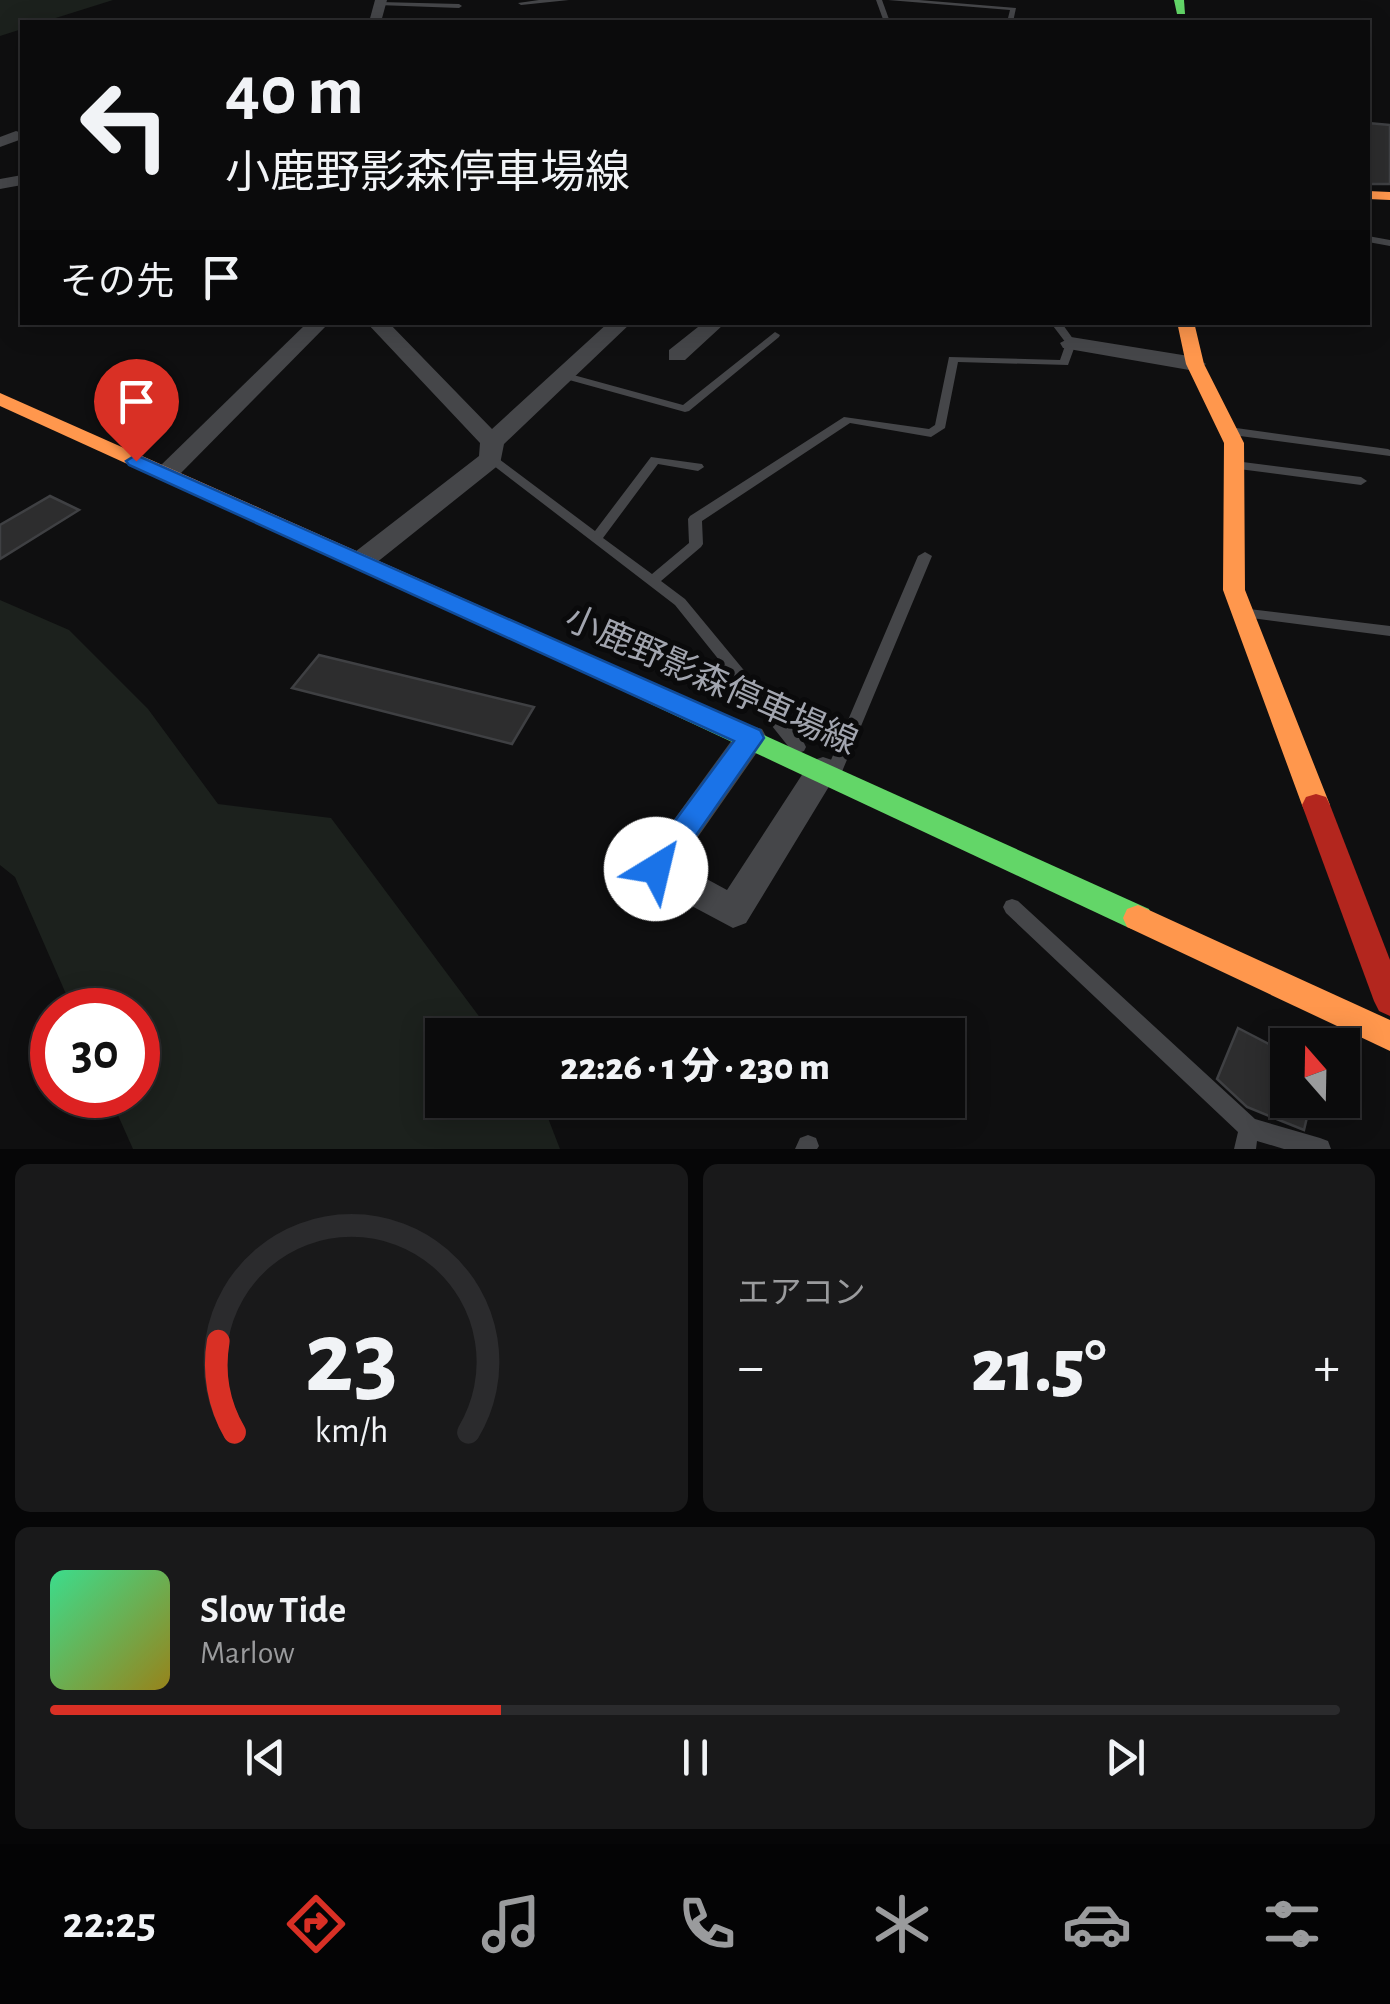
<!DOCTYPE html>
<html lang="ja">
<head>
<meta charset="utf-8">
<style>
	body { margin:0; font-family:"Alegreya Sans","Noto Sans JP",sans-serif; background:#19191a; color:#f1f3f6; height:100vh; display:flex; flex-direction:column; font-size:38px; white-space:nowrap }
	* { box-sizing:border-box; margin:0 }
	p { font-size:32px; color:#9a9b9d }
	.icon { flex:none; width:55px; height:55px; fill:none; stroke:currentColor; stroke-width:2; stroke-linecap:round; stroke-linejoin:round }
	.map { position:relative; height:1149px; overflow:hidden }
	.panel { display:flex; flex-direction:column; gap:15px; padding:15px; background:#060607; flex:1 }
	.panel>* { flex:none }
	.hud { position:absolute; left:20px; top:20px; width:1350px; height:305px; border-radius:0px; box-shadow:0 5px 25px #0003,0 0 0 2px #2b2b2d; background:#0b0b0c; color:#f1f3f6; overflow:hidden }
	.needle { width:65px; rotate:340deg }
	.fabs { position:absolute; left:1270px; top:1028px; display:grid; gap:20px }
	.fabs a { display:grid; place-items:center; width:90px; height:90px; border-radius:0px; background:#0b0b0c; box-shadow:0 5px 25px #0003,0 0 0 2px #2b2b2d; font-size:50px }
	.speed { position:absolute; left:30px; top:988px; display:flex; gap:20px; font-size:50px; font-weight:700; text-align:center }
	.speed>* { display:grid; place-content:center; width:130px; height:130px; border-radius:50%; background:#0b0b0c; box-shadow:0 5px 25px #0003,0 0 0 2px #2b2b2d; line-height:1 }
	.speed .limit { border:15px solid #d22; background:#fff; color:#111 }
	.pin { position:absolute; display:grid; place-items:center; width:85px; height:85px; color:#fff; margin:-102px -42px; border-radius:50% 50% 50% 0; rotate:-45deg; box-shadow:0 0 10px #0007 }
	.pin .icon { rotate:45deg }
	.me { position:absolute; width:110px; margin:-55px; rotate:36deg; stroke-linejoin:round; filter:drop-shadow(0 0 8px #0008) }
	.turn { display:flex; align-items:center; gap:35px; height:210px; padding:0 40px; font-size:45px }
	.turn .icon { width:130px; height:130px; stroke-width:2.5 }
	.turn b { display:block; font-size:70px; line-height:85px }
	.then { display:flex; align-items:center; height:95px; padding:0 40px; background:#0003; gap:20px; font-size:38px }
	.big { font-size:75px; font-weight:800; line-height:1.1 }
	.panel .card { flex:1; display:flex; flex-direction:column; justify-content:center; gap:15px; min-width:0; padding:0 35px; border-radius:15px; background:#19191a }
	.panel .dial { align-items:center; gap:0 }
	.dial svg { height:260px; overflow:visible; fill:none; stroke:#2b2b2d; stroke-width:7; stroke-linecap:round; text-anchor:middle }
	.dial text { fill:#f1f3f6; stroke:none }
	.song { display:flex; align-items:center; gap:30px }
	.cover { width:120px; height:120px; border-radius:15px; background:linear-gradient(135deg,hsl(150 70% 55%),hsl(50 70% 35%)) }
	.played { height:10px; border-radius:5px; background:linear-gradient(90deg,#d93025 35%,#2b2b2d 35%) }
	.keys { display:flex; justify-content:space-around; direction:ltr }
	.heat { display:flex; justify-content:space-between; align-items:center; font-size:55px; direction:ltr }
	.panel .tiles { flex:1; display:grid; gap:15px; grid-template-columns:1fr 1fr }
	.card:last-child { grid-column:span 2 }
	.trip { position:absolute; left:425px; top:1018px; width:540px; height:100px; border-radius:0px; background:#0b0b0c; box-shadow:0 5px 25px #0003,0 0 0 2px #2b2b2d; font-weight:800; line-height:100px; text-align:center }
	.dock { display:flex; height:160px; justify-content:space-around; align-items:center; background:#040405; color:#9a9b9d }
	.dock .icon { width:70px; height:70px }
	.dock .on { color:#d93025 }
	.dock b { font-size:45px; color:#f1f3f6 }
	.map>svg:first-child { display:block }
	.green { fill:#1c211d }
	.building { fill:#2d2d2e; stroke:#3f4043; stroke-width:2.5 }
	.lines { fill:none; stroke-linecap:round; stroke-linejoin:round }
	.lane { fill:#454649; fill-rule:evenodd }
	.street { fill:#454649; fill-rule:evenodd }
	.fast { fill:#63d668; fill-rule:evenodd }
	.slow { fill:#ff974d; fill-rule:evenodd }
	.jam { fill:#b3261e; fill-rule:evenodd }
	.route { fill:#1a73e8; stroke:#114b97; stroke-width:2.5 }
	.labels { text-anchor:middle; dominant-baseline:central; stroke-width:10; stroke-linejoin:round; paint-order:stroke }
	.street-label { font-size:35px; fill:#a2a5af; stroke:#0a0a0b }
</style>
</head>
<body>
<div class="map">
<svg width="1390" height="1149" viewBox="0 0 1390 1149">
	<rect width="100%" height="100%" fill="#0f0f10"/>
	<!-- green -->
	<g class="green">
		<polygon points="0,0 113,0 43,22 22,22 22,29 0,36"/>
		<polygon points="0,600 69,630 148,709 218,804 331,818 493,1035 442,1035 442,1100 541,1100 560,1149 133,1149 109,1095 138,1095 138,1010 73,1010 15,877 0,865"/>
	</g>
	<!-- building -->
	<g class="building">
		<polygon points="1368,123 1390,125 1390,184 1368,184"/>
		<polygon points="50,496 79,510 0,559 0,525"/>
		<polygon points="319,655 534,707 512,744 292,688"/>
		<polygon points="1238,1028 1288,1054 1288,1100 1311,1100 1304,1130 1247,1107 1217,1079"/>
	</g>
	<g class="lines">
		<!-- lane -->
		<g class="lane">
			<polygon points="539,0 569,0 521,5 518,3"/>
			<polygon points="876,0 882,0 890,22 884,22"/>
			<polygon points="888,0 919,0 1016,8 1013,22 1007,22 1010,10"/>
			<polygon points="380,2 459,4 462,6 459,8 378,5"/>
			<polygon points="637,18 640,20 638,22 632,22"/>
			<polygon points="1368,236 1390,240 1390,246 1368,242"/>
			<polygon points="1050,322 1061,322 1076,343 1068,365 958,362 945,428 931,437 850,423 702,521 703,544 701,547 661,581 685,599 804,743 806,747 804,751 798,753 792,751 675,605 485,459 491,455 495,456 595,531 651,457 702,464 704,467 698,471 658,464 603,538 652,574 689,543 688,519 690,516 844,417 929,429 935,425 949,357 1060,360 1066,343"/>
			<polygon points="775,332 780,335 779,337 689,411 685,412 562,378 560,376 566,373 683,405"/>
			<polygon points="1229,427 1388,449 1390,450 1390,456 1225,434 1223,431"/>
			<polygon points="1235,461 1361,477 1367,481 1361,485 1231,468 1229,465"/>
			<polygon points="925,552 932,556 841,774 839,779 833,780 827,779 825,774 918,556"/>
			<polygon points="1249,609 1390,626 1390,636 1244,617 1242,614"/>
			<polygon points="1012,899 1018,901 1255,1119 1320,1138 1328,1141 1331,1149 1284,1149 1257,1141 1256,1149 1234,1149 1238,1132 1006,913 1003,907 1006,901"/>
			<polygon points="808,1135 816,1138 819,1146 817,1149 795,1149 800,1138"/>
		</g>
		<!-- street -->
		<g class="street">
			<polygon points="375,0 387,0 381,22 369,22"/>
			<polygon points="16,131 22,133 22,139 0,147 0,137"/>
			<polygon points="22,175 22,185 0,189 0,179"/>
			<polygon points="308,322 330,322 175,479 157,479 154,474 157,469"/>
			<polygon points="366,322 388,322 492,429 609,322 632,322 504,444 500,464 371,567 351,567 347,561 351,555 479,456 480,443"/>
			<polygon points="693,322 723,325 685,360 669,360 669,350 698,327"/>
			<polygon points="1071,337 1195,357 1206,364 1195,371 1063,348 1060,343"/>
			<polygon points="751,726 762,729 767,738 679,864 727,890 811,761 823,757 835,761 839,770 746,923 733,928 643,880 638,869 740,729"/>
		</g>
		<!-- fast -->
		<g class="fast">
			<polygon points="1174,0 1184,0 1185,14 1177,14"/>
			<polygon points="522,626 1149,909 1153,918 1149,927 1138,931 1127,927 514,640 510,634 514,628"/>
		</g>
		<!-- slow -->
		<g class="slow">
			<polygon points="1368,191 1390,192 1390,200 1368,199"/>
			<polygon points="1177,322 1194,322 1204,364 1244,443 1245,590 1330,805 1326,813 1316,816 1306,813 1302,805 1223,590 1224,443 1186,364"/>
			<polygon points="0,393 530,628 534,634 522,642 514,640 0,406"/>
			<polygon points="1138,905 1390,1020 1390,1051 1127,927 1123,918 1127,909"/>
		</g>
		<!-- jam -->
		<polygon class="jam" points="1316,794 1326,797 1330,805 1390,960 1390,1016 1379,1011 1374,1001 1302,805 1306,797"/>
	</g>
	<!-- route -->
	<polygon class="route" points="136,455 760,730 764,738 667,877 656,881 646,877 642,869 646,860 734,741 129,465 126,461"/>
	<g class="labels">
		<!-- street labels -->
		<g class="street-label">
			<text transform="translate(711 681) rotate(24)">小鹿野影森停車場線</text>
		</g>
	</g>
</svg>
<div class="fabs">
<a><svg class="needle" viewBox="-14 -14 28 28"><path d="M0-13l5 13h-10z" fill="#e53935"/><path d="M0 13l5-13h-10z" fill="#9a9b9d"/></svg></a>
</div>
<div class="speed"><div class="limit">30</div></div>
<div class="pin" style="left:136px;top:461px;background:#d93025"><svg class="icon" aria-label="arrive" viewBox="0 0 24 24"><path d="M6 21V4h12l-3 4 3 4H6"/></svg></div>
<svg class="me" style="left:656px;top:869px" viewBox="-20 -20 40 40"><circle r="19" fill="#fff"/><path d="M0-13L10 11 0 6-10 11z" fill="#1a73e8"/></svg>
<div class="trip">22:26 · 1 分 · 230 m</div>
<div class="hud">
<div class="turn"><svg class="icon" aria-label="left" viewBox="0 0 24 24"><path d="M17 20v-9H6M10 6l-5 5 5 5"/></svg><div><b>40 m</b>小鹿野影森停車場線</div></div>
<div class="then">その先<svg class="icon" aria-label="arrive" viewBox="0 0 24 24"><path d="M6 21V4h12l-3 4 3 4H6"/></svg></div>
</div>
</div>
<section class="panel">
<div class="tiles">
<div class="card dial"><svg viewBox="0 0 100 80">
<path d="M14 69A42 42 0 1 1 86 69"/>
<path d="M14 69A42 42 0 0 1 9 41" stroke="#d93025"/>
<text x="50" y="56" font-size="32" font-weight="700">23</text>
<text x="50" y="72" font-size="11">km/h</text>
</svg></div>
<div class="card"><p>エアコン</p>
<div class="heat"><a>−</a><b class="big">21.5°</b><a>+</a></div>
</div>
<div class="card">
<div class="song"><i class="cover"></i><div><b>Slow Tide</b><p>Marlow</p></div></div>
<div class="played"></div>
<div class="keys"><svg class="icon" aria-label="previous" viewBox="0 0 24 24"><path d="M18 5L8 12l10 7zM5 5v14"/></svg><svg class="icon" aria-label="pause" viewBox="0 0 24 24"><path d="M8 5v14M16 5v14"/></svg><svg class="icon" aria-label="next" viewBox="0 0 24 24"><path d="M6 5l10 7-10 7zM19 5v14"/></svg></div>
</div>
</div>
</section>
<nav class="dock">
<b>22:25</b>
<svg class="icon on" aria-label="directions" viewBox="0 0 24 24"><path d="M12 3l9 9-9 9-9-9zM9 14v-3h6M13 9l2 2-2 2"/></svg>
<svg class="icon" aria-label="music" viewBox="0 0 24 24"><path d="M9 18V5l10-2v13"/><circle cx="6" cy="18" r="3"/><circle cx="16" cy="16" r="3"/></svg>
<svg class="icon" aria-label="phone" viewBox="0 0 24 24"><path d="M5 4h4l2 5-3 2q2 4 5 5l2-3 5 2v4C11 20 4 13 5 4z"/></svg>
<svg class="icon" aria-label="climate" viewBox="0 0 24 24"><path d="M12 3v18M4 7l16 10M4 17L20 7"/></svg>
<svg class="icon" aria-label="car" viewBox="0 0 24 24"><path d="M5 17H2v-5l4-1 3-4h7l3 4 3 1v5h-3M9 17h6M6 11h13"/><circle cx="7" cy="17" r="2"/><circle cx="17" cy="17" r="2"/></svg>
<svg class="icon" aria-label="filters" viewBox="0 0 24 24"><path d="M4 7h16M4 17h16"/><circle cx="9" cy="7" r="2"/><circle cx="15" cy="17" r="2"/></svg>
</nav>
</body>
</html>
